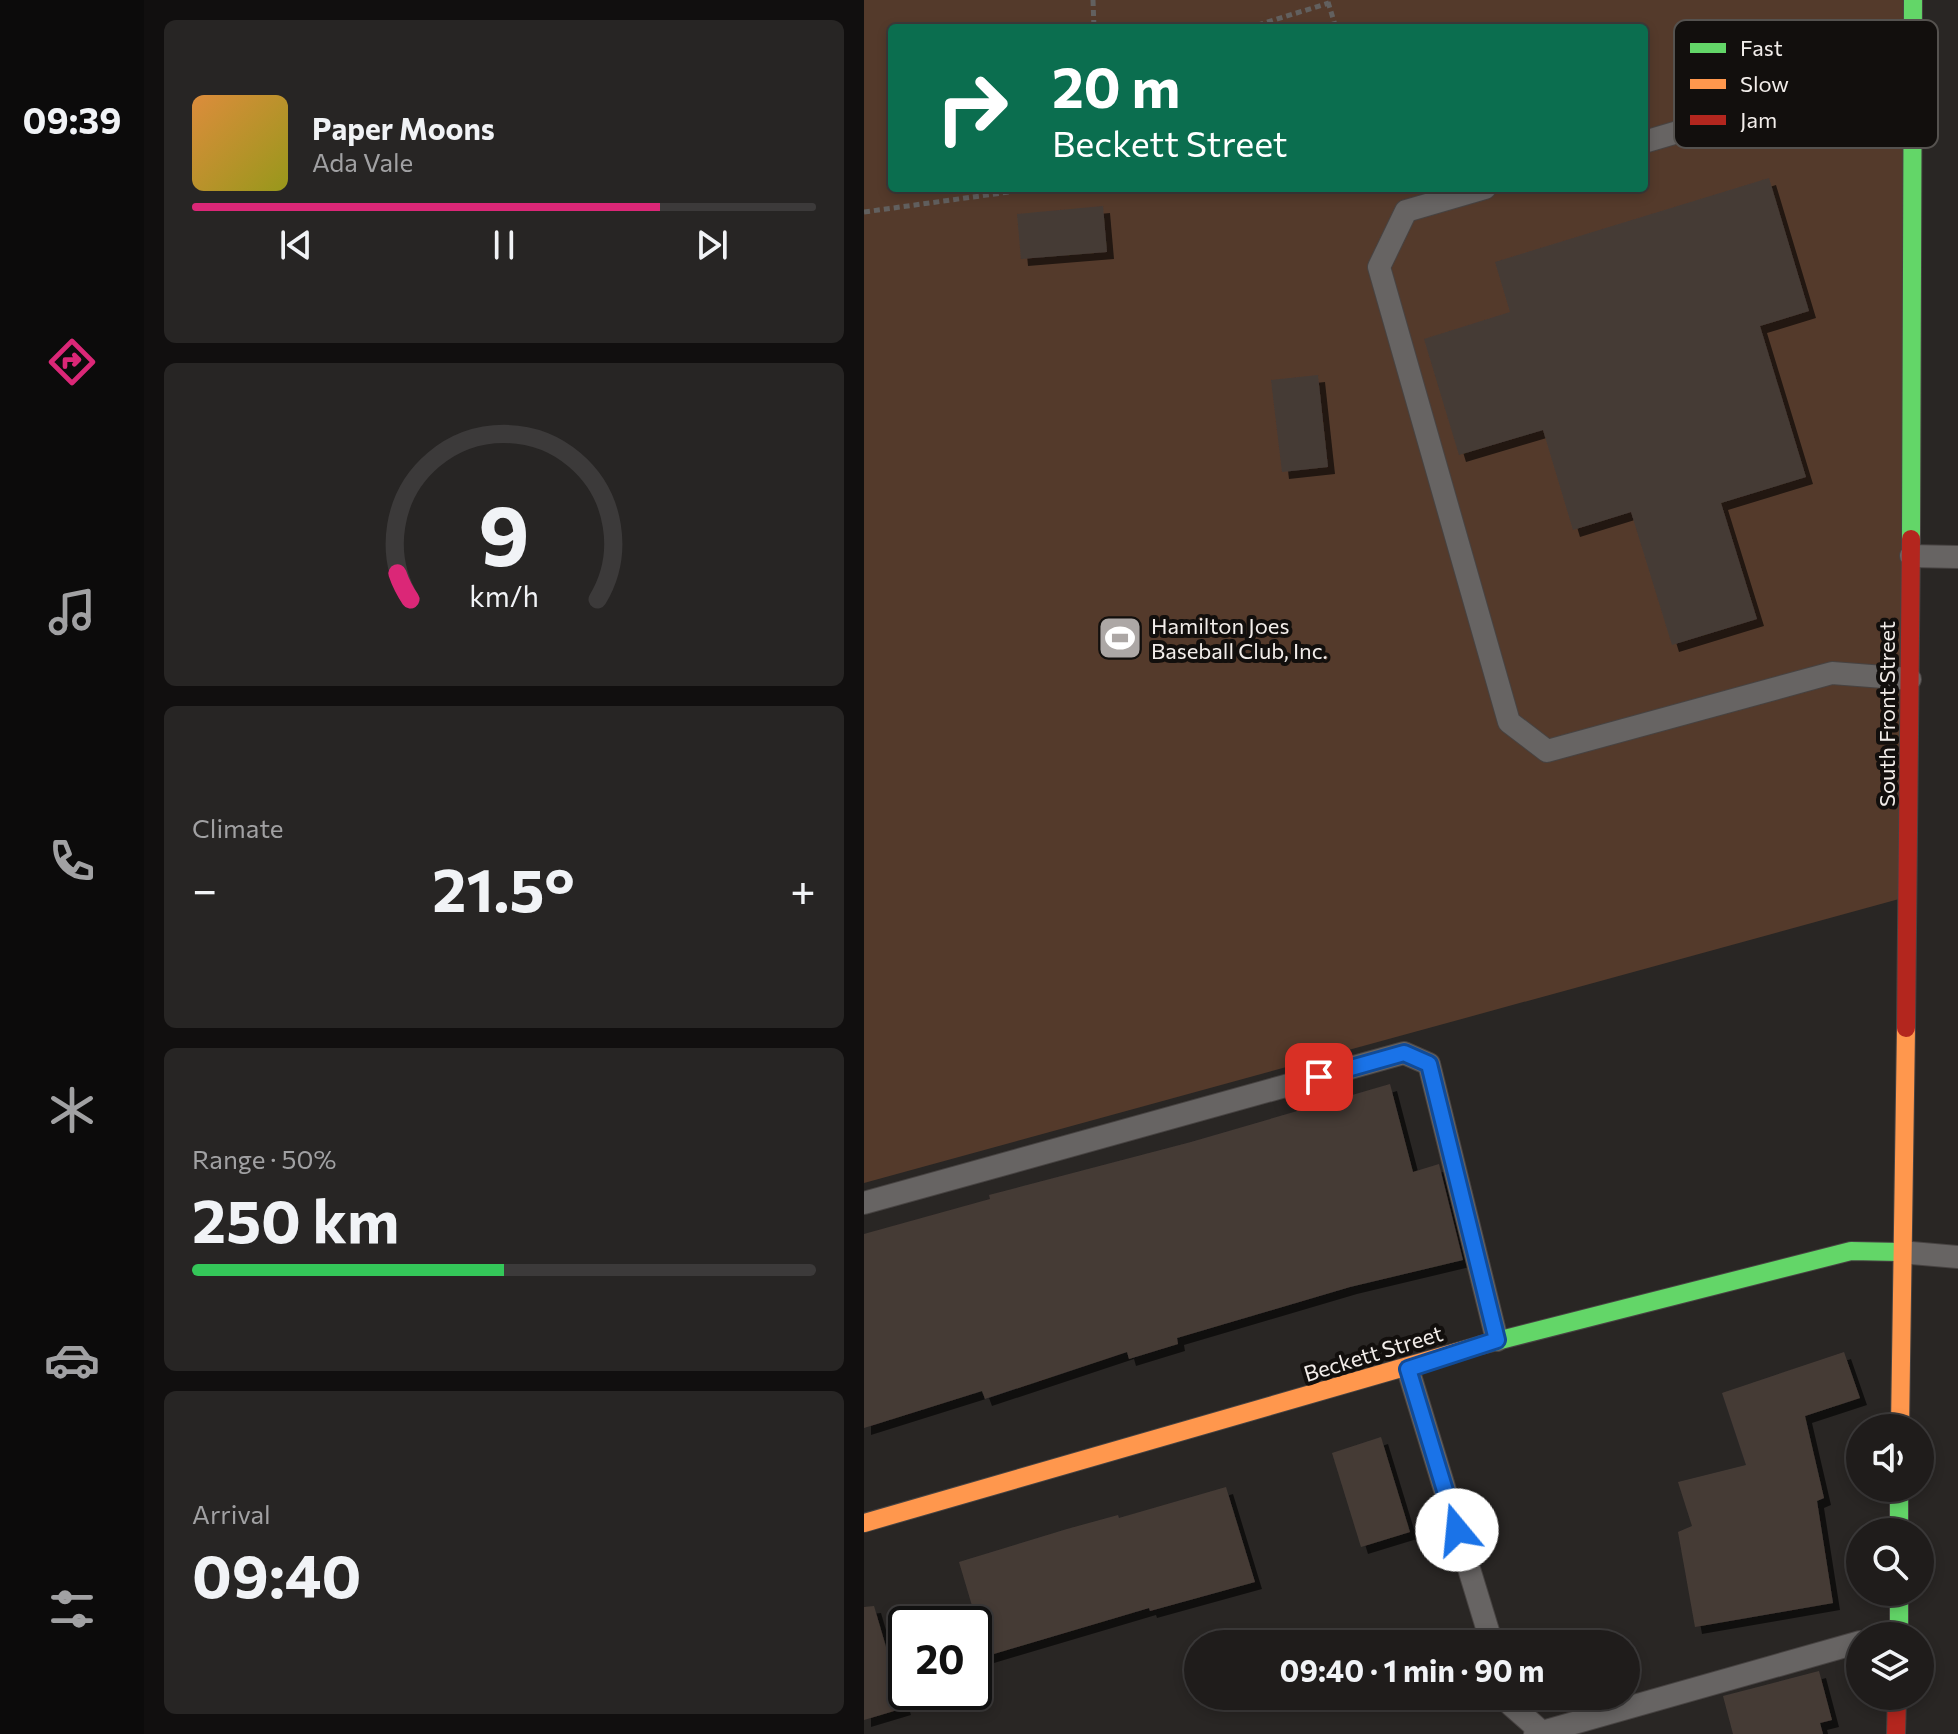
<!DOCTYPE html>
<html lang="en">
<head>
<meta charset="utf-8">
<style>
	body { margin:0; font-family:Commissioner,sans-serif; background:#272524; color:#f1f3f6; height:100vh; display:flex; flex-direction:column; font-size:30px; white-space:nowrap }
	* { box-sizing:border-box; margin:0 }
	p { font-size:26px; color:#a1a1a3 }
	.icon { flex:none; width:44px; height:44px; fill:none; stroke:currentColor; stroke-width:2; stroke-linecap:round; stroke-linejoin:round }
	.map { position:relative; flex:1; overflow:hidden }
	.sheet { display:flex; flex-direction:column; gap:20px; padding:20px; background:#110f0f; width:720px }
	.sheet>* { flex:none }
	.top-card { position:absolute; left:24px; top:24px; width:760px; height:168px; border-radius:8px; box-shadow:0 4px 12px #0003,0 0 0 2px #3c3a3a; background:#0b6e4f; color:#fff; overflow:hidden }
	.fabs { position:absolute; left:982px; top:1414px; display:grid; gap:16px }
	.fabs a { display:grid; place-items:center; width:88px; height:88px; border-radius:50%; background:#1f1c1b; box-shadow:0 4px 12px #0003,0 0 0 2px #3c3a3a; font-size:40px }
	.speed { position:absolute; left:24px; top:1606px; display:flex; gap:16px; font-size:40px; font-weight:700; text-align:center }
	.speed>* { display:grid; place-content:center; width:104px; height:104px; border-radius:50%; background:#1f1c1b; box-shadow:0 4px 12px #0003,0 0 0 2px #3c3a3a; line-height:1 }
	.speed .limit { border:4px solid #111; border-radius:12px; background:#fff; color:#111 }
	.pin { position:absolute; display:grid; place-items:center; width:68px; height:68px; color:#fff; margin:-34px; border-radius:16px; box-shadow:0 4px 12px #0006 }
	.me { position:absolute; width:88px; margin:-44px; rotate:343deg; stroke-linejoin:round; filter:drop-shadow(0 0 6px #0008) }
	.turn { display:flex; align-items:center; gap:28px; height:168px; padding:0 32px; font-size:36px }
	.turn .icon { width:104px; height:104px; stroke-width:2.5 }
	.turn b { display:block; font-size:56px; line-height:68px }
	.big { font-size:60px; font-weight:700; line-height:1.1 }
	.sheet .card { flex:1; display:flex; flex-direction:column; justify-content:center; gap:12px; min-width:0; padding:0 28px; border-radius:12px; background:#272524 }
	.sheet .dial { align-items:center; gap:0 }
	.dial svg { height:208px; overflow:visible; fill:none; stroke:#3c3a3a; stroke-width:7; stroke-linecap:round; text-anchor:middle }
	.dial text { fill:#f1f3f6; stroke:none }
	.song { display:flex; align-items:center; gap:24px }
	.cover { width:96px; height:96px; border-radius:12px; background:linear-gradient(135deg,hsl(30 70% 55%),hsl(60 70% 35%)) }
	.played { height:8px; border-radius:4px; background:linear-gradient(90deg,#db2777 75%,#3c3a3a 75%) }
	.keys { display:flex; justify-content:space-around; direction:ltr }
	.heat { display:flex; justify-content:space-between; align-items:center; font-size:44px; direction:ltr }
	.charge { height:12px; border-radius:6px; background:linear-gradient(90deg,#34c759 50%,#3c3a3a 0) }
	.trip { position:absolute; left:320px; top:1630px; width:456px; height:80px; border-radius:40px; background:#1f1c1b; box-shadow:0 4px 12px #0003,0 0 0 2px #3c3a3a; font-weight:700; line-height:80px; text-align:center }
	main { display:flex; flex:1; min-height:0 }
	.menu { display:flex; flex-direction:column; width:144px; justify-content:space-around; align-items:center; background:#0c0b0b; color:#a1a1a3 }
	.menu .icon { width:56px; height:56px }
	.menu .current { color:#db2777 }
	.menu b { font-size:36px; color:#f1f3f6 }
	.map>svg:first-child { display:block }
	.green { fill:#543a2b; fill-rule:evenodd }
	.building { fill:#453b36; filter:url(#shadow) }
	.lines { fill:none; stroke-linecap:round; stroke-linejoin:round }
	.lane-casing { stroke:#474342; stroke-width:24 }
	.fast-casing { stroke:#474342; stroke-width:20 }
	.slow-casing { stroke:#474342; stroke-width:20 }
	.jam-casing { stroke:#474342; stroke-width:20 }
	.path { stroke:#62605f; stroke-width:5; stroke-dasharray:6 4; stroke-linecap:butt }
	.lane { stroke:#676463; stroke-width:22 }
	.fast { stroke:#63d668; stroke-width:18 }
	.slow { stroke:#ff974d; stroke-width:18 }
	.jam { stroke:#b3261e; stroke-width:18 }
	.route-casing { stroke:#114b97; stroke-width:20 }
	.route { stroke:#1a73e8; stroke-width:14 }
	.labels { text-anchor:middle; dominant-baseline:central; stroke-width:8; stroke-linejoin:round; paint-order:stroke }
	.poi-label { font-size:22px; fill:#f2edea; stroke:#120f0d; text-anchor:start }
	.street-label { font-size:22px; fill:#f2edea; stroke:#120f0d }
	.key { fill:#120f0d; stroke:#55524f; stroke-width:2 }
	.key-label { font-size:22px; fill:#f2edea }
</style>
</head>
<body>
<main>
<nav class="menu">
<b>09:39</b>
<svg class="icon current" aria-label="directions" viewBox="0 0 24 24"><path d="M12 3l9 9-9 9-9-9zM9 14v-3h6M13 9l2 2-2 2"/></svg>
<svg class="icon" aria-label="music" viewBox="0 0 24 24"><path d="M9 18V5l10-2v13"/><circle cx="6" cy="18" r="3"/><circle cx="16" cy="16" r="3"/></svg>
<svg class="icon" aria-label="phone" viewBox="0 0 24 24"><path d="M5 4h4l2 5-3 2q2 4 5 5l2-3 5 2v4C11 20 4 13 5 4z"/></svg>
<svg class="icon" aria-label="climate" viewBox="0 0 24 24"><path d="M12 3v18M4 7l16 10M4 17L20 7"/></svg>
<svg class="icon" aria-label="car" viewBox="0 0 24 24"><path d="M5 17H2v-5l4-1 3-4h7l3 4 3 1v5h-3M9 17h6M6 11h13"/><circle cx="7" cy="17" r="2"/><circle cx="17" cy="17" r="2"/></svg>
<svg class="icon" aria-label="filters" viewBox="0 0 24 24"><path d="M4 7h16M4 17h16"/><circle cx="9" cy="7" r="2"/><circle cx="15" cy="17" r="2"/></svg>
</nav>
<section class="sheet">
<div class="card">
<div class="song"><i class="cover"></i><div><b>Paper Moons</b><p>Ada Vale</p></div></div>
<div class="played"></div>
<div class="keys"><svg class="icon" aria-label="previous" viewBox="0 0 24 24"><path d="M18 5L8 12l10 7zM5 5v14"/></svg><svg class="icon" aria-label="pause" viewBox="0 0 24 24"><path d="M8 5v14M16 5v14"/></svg><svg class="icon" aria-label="next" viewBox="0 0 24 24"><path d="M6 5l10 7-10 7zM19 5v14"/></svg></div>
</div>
<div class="card dial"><svg viewBox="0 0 100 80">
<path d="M14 69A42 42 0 1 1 86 69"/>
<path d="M14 69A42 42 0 0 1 9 59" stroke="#db2777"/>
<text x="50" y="56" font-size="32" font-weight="700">9</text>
<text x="50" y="72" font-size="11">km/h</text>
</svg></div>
<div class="card"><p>Climate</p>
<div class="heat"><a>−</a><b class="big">21.5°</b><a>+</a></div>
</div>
<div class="card"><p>Range · 50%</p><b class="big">250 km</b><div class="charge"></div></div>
<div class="card"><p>Arrival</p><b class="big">09:40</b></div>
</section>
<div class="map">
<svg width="1094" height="1734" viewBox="0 0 1094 1734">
	<defs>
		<filter id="shadow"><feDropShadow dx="7" dy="7" stdDeviation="0" flood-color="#0009"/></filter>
	</defs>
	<rect width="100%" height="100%" fill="#292624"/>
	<!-- green -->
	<path class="green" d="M 0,0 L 1049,0 L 1046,896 L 0,1183 ZM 28,28 L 780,28 L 780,188 L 28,188 Z"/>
	<!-- building -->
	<g class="building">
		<polygon points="905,178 945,311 896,326 942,477 857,503 893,619 808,645 767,512 709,530 679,430 595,455 560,339 646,312 631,262"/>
		<polygon points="239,206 243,252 157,259 153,214"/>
		<polygon points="454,375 464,467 418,472 407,380"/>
		<polygon points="526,1084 549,1172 575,1164 599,1260 486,1287 313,1338 314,1344 265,1359 263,1352 121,1399 118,1391 0,1428 0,1234 126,1199 125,1195 327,1142"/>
		<polygon points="980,1352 996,1398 941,1416 960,1498 953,1501 969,1603 831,1627 814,1532 828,1526 814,1482 882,1465 858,1393"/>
		<polygon points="517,1437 546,1532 497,1547 468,1453"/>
		<polygon points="362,1487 391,1582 286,1611 285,1608 123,1656 95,1562 203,1529 254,1515 255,1518"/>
		<polygon points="10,1606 40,1708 0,1720 0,1607"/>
		<polygon points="955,1671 968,1720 956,1723 959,1734 869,1734 859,1696"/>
	</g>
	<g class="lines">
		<!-- lane casing -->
		<g class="lane-casing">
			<g id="lane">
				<polyline points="780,142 885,111 925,57 1050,30"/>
				<polyline points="621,188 542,211 515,267 645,722 683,751 968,673 1046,679"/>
				<polyline points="1047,556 1094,557"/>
				<polyline points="0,1203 540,1053 565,1064 633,1340"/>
				<polyline points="1036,1252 1094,1257"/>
				<polyline points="544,1369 628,1644"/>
				<polyline points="644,1696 647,1705 680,1734"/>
				<polyline points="671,1734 996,1642"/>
			</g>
		</g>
		<!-- fast casing -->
		<g class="fast-casing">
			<g id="fast">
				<polyline points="1047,539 1049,0"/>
				<polyline points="617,1345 987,1251 1036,1252"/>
				<polyline points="1035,1488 1035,1532"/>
				<polyline points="1035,1592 1035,1636"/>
			</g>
		</g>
		<!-- slow casing -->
		<g class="slow-casing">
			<g id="slow">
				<polyline points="1036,1428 1042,1028"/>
				<polyline points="0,1523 617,1345"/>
			</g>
		</g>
		<!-- jam casing -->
		<g class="jam-casing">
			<g id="jam">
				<polyline points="1042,1028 1047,539"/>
				<polyline points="1032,1734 1033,1696"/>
			</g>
		</g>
		<!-- path -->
		<g class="path">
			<polyline points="229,0 230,28"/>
			<polyline points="464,2 472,28"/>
			<polyline points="384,28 465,3"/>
			<polyline points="0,212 145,192 149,188"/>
		</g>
		<!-- lane -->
		<use href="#lane" class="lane"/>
		<!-- fast -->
		<use href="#fast" class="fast"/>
		<!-- slow -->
		<use href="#slow" class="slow"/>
		<!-- jam -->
		<use href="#jam" class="jam"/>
	</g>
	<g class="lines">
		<!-- route casing -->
		<g class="route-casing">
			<polyline id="route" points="455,1077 540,1053 565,1064 633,1340 544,1369 593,1530"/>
		</g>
		<!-- route -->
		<use href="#route" class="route"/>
	</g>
	<!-- icons -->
	<defs>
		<g id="stadium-square" transform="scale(2.3)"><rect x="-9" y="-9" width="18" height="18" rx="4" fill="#aca7a5" stroke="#120f0d"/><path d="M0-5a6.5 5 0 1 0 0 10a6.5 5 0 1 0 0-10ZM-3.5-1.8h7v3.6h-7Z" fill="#fff"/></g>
	</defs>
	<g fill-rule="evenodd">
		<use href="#stadium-square" x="256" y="638"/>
	</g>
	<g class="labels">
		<!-- poi labels -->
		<g class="poi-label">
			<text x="287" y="625">Hamilton Joes<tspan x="287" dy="25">Baseball Club, Inc.</tspan></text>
		</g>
		<!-- street labels -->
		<g class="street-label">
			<text transform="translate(1022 714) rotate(-90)">South Front Street</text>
			<text transform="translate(509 1353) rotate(-17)">Beckett Street</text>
		</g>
	</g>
	<!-- legend -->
	<rect x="810" y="20" width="264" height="128" rx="12" class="key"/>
	<rect x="826" y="43" width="36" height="10" fill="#63d668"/>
	<rect x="826" y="79" width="36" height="10" fill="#ff974d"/>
	<rect x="826" y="115" width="36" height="10" fill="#b3261e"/>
	<g class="key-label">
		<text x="876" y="56">Fast</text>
		<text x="876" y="92">Slow</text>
		<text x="876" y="128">Jam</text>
	</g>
</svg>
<div class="fabs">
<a><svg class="icon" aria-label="sound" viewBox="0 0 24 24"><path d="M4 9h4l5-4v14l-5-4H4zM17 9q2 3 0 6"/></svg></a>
<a><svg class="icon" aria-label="search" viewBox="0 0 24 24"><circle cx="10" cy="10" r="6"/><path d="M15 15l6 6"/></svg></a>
<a><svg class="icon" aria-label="layers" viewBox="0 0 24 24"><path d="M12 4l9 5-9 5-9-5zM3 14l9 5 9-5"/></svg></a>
</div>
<div class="speed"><div class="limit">20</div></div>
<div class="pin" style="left:455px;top:1077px;background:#d93025"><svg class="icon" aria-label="arrive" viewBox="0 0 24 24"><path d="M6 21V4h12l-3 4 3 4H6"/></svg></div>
<svg class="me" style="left:593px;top:1530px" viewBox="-20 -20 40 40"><circle r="19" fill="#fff"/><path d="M0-13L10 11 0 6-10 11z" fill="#1a73e8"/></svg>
<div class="trip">09:40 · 1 min · 90 m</div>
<div class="top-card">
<div class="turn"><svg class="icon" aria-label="right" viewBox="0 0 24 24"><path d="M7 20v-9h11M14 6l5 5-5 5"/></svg><div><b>20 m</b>Beckett Street</div></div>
</div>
</div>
</main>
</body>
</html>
